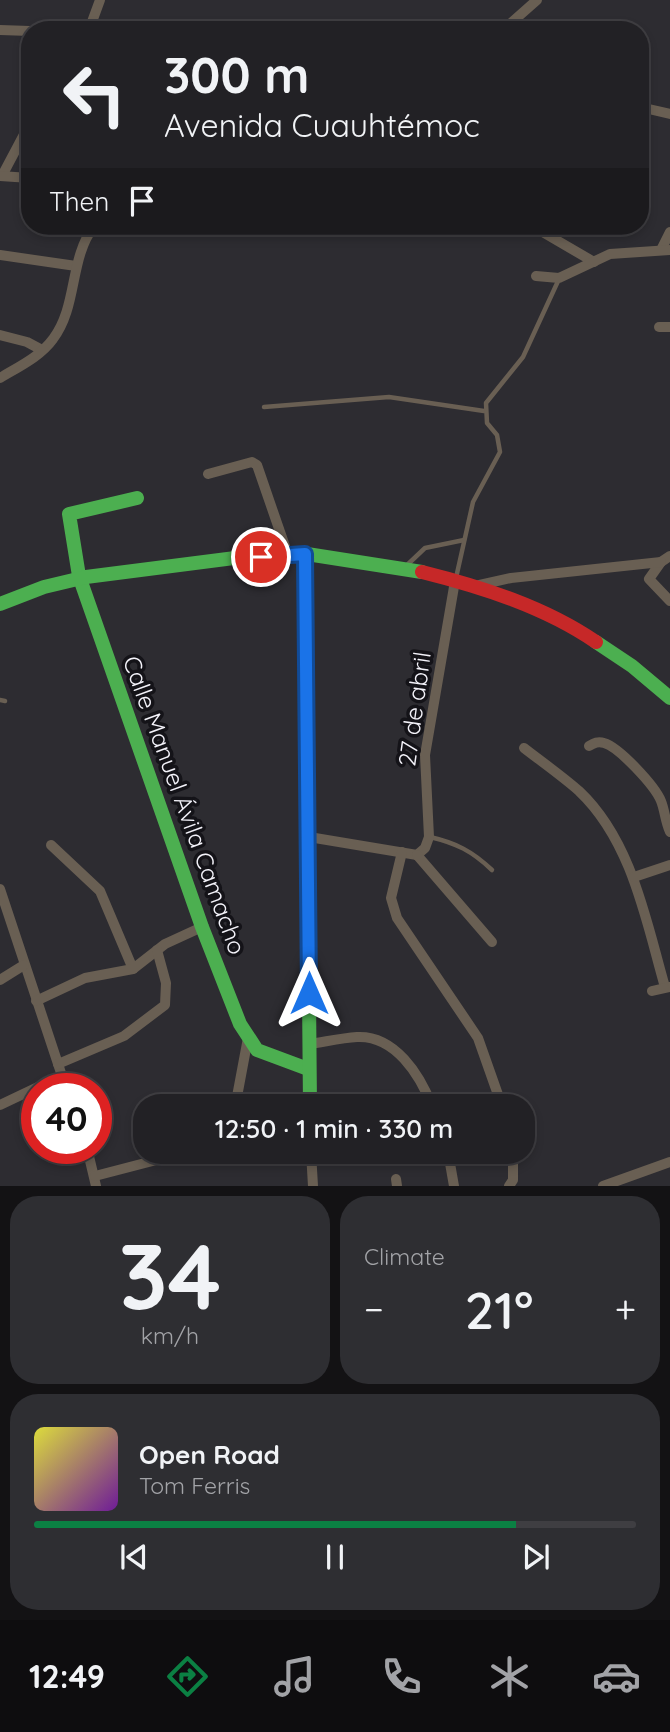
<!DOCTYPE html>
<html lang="en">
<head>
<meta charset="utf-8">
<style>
	body { margin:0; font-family:Quicksand,sans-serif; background:#2e2e32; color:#f1f3f6; height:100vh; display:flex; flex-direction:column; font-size:26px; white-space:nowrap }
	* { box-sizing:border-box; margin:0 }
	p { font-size:23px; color:#a2a3a7 }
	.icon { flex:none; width:38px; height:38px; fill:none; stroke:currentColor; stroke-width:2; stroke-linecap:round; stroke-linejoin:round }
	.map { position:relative; height:1186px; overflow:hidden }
	.panel { display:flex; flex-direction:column; gap:10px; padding:10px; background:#131214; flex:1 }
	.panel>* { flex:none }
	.banner { position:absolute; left:21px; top:21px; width:628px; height:214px; border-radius:28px; box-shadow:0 4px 10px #0003,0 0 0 2px #3f3e42; background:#222125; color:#f1f3f6; overflow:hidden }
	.speed { position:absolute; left:21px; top:1073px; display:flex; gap:14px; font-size:35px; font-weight:700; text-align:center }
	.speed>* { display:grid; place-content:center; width:91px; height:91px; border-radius:50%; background:#222125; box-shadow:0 4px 10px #0003,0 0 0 2px #3f3e42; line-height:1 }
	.speed .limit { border:10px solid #d22; background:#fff; color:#111 }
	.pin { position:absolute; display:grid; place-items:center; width:60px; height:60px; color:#fff; margin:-30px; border:4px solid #fff; border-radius:50%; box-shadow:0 2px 7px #0007 }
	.me { position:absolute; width:77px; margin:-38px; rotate:0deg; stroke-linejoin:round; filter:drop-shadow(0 0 5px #0008) }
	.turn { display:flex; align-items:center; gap:24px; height:147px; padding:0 28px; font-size:32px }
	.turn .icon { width:91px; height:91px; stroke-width:2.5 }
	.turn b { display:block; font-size:49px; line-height:60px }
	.then { display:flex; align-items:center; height:66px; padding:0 28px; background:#0003; gap:14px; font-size:26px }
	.big { font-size:52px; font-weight:600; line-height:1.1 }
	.panel .widget { flex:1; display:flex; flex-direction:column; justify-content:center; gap:10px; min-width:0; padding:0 24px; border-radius:28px; background:#2e2e32 }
	.panel .dial { align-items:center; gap:0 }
	.dial b { font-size:91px; line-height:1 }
	.song { display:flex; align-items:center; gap:21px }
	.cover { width:84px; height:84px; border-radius:10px; background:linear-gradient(135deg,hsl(60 70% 55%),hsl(280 70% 35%)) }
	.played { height:7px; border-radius:4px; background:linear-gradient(90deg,#0b8043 80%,#3f3e42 80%) }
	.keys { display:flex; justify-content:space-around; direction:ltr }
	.heat { display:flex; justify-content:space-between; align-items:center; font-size:38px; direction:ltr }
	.panel .tiles { flex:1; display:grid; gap:10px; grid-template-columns:1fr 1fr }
	.widget:last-child { grid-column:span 2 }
	.trip { position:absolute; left:133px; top:1094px; width:402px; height:70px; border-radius:28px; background:#222125; box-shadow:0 4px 10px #0003,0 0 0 2px #3f3e42; font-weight:600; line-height:70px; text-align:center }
	.tab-bar { display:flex; height:112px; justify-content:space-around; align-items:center; background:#0e0d0f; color:#a2a3a7 }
	.tab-bar .icon { width:49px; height:49px }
	.tab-bar .current { color:#0b8043 }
	.tab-bar b { font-size:32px; color:#f1f3f6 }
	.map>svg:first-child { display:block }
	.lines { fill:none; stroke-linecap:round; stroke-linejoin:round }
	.lane { stroke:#695f53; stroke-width:4.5 }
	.street { stroke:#695f53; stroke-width:10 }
	.fast { stroke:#4caf50; stroke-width:14 }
	.jam { stroke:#c62828; stroke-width:14 }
	.route-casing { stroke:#114b97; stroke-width:18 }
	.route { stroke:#1a73e8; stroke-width:12 }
	.labels { text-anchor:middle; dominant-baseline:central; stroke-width:7; stroke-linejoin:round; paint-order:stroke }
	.street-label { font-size:24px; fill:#f4f3fa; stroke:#141318 }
</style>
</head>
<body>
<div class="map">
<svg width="670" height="1186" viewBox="0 0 670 1186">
	<rect width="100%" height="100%" fill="#2d2c31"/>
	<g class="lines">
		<!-- lane -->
		<g class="lane">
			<polyline points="264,407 389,397 484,411"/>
			<polyline points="406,566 425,548 464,540"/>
			<polyline points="456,578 473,502 500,452 497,435 487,423 486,403 523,357 559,279"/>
			<polyline points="0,700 5,701"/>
			<path d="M 430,837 C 456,843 472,851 492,870"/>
		</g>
		<!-- street -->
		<g class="street">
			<polyline points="0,30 30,31"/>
			<polyline points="89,30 100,0"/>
			<polyline points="503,30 537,0"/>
			<polyline points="640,107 670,114"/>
			<polyline points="3,174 30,123"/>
			<polyline points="0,176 30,178"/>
			<polyline points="534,227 594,262"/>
			<polyline points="661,250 670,232"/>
			<polyline points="0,255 76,266"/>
			<polyline points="536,276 559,278 610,254 670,250"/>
			<polyline points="659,327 670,327"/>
			<polyline points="0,335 27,342 42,350"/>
			<path d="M 0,378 C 18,367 40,357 53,339 C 78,306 69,259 94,226"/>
			<polyline points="208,474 252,462 257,465 288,555"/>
			<polyline points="670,556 661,562 649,579 670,601"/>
			<polyline points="475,586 511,578 661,562"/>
			<path d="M 589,746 C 594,743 598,741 604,743 C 619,747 655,786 661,801 C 665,811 665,821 670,832"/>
			<path d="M 524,748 C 542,762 562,776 579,791 C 632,841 646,921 665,987"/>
			<polyline points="309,837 417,855"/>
			<polyline points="51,845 100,891 133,969"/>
			<polyline points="402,852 391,898 397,918 478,1038 502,1106"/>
			<polyline points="417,855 425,848 429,837 425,755 455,581"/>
			<polyline points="417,855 492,942"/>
			<polyline points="634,877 670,865"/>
			<polyline points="0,889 66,1088"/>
			<polyline points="0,980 24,965"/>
			<polyline points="652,991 669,987"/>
			<polyline points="36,1001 85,978 133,969 165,944 202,927"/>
			<path d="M 309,1044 C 324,1042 341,1038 357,1037 C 395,1035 420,1075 432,1106"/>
			<polyline points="58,1064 124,1036 165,1005 166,983 157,950"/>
			<polyline points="236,1102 248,1038"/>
			<polyline points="0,1105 61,1076"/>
			<polyline points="87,1148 96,1186"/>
			<polyline points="311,1152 313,1186"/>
			<polyline points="448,1152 454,1186"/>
			<polyline points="95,1176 168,1157"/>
			<polyline points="396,1179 397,1186"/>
			<polyline points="509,1186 513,1180 513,1152"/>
			<polyline points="603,1186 670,1162"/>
		</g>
		<!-- fast -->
		<g class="fast">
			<polyline points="137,498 69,514 79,576 202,927 240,1024 257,1050 308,1069"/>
			<polyline points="305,554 310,1106"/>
			<polyline points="0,604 44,587 86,577 258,555 307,554 422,572"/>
			<polyline points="596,642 632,666 670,698"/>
		</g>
		<!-- jam -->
		<path class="jam" d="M 422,572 C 482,587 545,607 596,642"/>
	</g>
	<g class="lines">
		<!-- route casing -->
		<g class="route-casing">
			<polyline id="route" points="261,557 305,554 309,993"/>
		</g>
		<!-- route -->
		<use href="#route" class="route"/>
	</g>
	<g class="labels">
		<!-- street labels -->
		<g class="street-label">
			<text transform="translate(414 709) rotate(-82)">27 de abril</text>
			<text transform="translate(185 805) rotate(70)">Calle Manuel Ávila Camacho</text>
		</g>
	</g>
</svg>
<div class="speed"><div class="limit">40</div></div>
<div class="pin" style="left:261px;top:557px;background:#d93025"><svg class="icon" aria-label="arrive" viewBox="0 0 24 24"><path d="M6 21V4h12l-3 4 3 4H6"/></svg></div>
<svg class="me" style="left:309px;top:993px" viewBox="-20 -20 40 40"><path d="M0-17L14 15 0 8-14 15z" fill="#1a73e8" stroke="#fff" stroke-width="4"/></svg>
<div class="trip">12:50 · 1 min · 330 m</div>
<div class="banner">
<div class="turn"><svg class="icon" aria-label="left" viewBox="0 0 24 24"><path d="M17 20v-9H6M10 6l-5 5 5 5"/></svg><div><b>300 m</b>Avenida Cuauhtémoc</div></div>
<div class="then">Then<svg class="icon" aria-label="arrive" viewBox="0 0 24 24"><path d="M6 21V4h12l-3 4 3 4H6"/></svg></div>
</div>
</div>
<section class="panel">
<div class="tiles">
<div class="widget dial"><b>34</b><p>km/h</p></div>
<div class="widget"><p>Climate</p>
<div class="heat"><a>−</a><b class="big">21°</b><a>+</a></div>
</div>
<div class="widget">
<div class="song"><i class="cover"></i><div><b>Open Road</b><p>Tom Ferris</p></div></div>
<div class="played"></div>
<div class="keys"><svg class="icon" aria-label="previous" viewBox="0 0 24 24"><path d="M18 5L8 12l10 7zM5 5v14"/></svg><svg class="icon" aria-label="pause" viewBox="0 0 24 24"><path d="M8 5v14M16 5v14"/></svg><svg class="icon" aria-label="next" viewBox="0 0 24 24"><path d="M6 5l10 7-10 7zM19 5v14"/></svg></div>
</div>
</div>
</section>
<nav class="tab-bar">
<b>12:49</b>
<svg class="icon current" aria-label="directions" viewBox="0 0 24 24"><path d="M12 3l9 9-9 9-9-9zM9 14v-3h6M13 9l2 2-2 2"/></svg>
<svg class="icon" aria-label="music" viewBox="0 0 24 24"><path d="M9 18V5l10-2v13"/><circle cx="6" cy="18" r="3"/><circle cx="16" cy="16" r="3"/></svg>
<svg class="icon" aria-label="phone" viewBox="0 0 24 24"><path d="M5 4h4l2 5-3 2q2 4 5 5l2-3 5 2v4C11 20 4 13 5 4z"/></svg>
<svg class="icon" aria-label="climate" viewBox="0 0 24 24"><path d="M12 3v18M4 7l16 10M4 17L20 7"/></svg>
<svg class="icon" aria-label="car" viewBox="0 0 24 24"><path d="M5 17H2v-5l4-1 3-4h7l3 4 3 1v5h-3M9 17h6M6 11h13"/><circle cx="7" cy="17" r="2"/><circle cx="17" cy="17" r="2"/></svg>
</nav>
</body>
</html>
